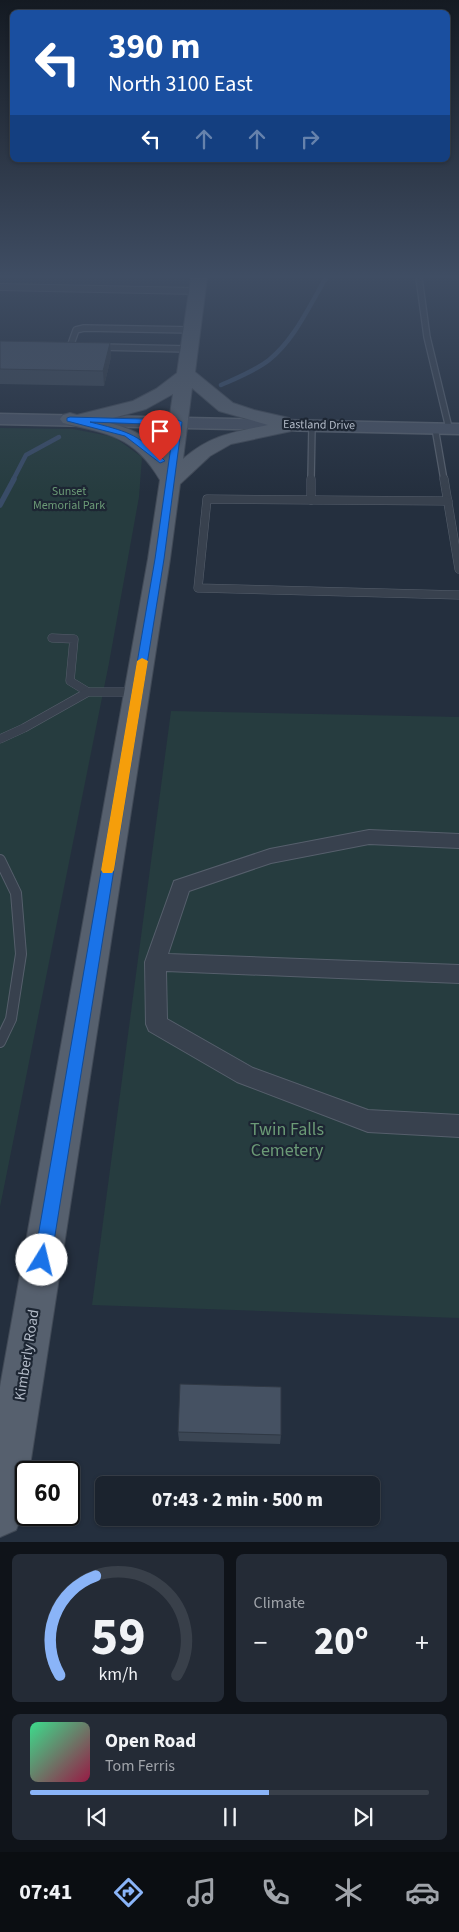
<!DOCTYPE html>
<html lang="en">
<head>
<meta charset="utf-8">
<style>
	body { margin:0; font-family:"Source Sans 3",sans-serif; background:#242b36; color:#f1f3f6; height:100vh; display:flex; flex-direction:column; font-size:19px; white-space:nowrap }
	* { box-sizing:border-box; margin:0 }
	p { font-size:16px; color:#a0a4aa }
	.icon { flex:none; width:28px; height:28px; fill:none; stroke:currentColor; stroke-width:2; stroke-linecap:round; stroke-linejoin:round }
	.map { position:relative; height:1542px; overflow:hidden }
	.drawer { display:flex; flex-direction:column; gap:12px; padding:12px; background:#0f1319; flex:1 }
	.drawer>* { flex:none }
	.guide { position:absolute; left:10px; top:10px; width:440px; height:152px; border-radius:8px; box-shadow:0 1px 4px #0004,0 0 0 1px #39404a; background:#1a4fa0; color:#fff; overflow:hidden }
	.speed { position:absolute; left:15px; top:1461px; display:flex; gap:10px; font-size:25px; font-weight:700; text-align:center }
	.speed>* { display:grid; place-content:center; width:65px; height:65px; border-radius:50%; background:#1b232e; box-shadow:0 1px 4px #0004,0 0 0 1px #39404a; line-height:1 }
	.speed .limit { border:2px solid #111; border-radius:8px; background:#fff; color:#111 }
	.pin { position:absolute; display:grid; place-items:center; width:42px; height:42px; color:#fff; margin:-51px -21px; border-radius:50% 50% 50% 0; rotate:-45deg; box-shadow:0 0 5px #0007 }
	.pin .icon { rotate:45deg }
	.me { position:absolute; width:55px; margin:-28px; rotate:9deg; stroke-linejoin:round; filter:drop-shadow(0 0 4px #0008) }
	.turn { display:flex; align-items:center; gap:18px; height:105px; padding:0 15px; font-size:22px }
	.turn .icon { width:65px; height:65px; stroke-width:2.5 }
	.turn b { display:block; font-size:35px; line-height:42px }
	.lanes { display:flex; align-items:center; height:48px; padding:0 15px; background:#0003; justify-content:center; gap:25px; direction:ltr }
	.lanes .off { opacity:.35 }
	.big { font-size:38px; font-weight:800; line-height:1.1 }
	.drawer .widget { flex:1; display:flex; flex-direction:column; justify-content:center; gap:8px; min-width:0; padding:0 18px; border-radius:8px; background:#242b36 }
	.drawer .dial { align-items:center; gap:0 }
	.dial svg { height:130px; overflow:visible; fill:none; stroke:#39404a; stroke-width:7; stroke-linecap:round; text-anchor:middle }
	.dial text { fill:#f1f3f6; stroke:none }
	.song { display:flex; align-items:center; gap:15px }
	.cover { width:60px; height:60px; border-radius:8px; background:linear-gradient(135deg,hsl(150 70% 55%),hsl(340 70% 35%)) }
	.played { height:5px; border-radius:2px; background:linear-gradient(90deg,#8ab4f8 60%,#39404a 60%) }
	.keys { display:flex; justify-content:space-around; direction:ltr }
	.heat { display:flex; justify-content:space-between; align-items:center; font-size:28px; direction:ltr }
	.drawer .tiles { flex:1; display:grid; gap:12px; grid-template-columns:1fr 1fr }
	.widget:last-child { grid-column:span 2 }
	.trip { position:absolute; left:95px; top:1476px; width:285px; height:50px; border-radius:8px; background:#1b232e; box-shadow:0 1px 4px #0004,0 0 0 1px #39404a; font-weight:800; line-height:50px; text-align:center }
	.tab-bar { display:flex; height:80px; justify-content:space-around; align-items:center; background:#0b0e12; color:#a0a4aa }
	.tab-bar .icon { width:35px; height:35px }
	.tab-bar .selected { color:#8ab4f8 }
	.tab-bar b { font-size:22px; color:#f1f3f6 }
	.map>svg:first-child { display:block }
	.green { fill:#263c3f }
	.lines { fill:none; stroke-linecap:round; stroke-linejoin:round }
	.stream-far1 { stroke:#394c67; stroke-width:4.5 }
	.stream { stroke:#394c67; stroke-width:5.5 }
	.lane-far2-casing { stroke:#565f6c; stroke-width:8 }
	.lane-far1-casing { stroke:#565f6c; stroke-width:9 }
	.lane-casing { stroke:#565f6c; stroke-width:12 }
	.street-casing { stroke:#565f6c; stroke-width:2 }
	.secondary-casing { stroke:#565f6c; stroke-width:3 }
	.primary-casing { stroke:#414a57; stroke-width:2 }
	.lane-far2 { stroke:#38414e; stroke-width:5.5 }
	.lane-far1 { stroke:#38414e; stroke-width:8 }
	.lane { stroke:#38414e; stroke-width:10 }
	.street { fill:#38414e; fill-rule:evenodd }
	.secondary { fill:#465061; fill-rule:evenodd }
	.primary { fill:#56606e; fill-rule:evenodd }
	.wall { fill:#3b4654 }
	.shaded-wall { fill:#303945 }
	.building { fill:#455162; stroke:#303945 }
	.route { fill:#1a73e8; stroke:#114b97 }
	.slow { fill:#f59e0b }
	.labels { text-anchor:middle; dominant-baseline:central; stroke-width:4.5; stroke-linejoin:round; paint-order:stroke }
	.far-street-label { font-size:12px; fill:#b4bcc9; stroke:#1d2633 }
	.far-park-label { font-size:12px; fill:#6b9a76; stroke:#1d2633 }
	.street-label { font-size:15px; fill:#b4bcc9; stroke:#1d2633 }
	.near-park-label { font-size:18px; fill:#6b9a76; stroke:#1d2633 }
</style>
</head>
<body>
<div class="map">
<svg width="459" height="1542" viewBox="0 0 459 1542">
	<rect width="100%" height="100%" fill="#242f3e"/>
	<!-- green -->
	<g class="green">
		<polygon points="0,428 73,429 114,437 142,457 139,497 109,663 0,1207"/>
		<polygon points="171,711 459,717 459,1318 92,1305"/>
	</g>
	<g class="lines">
		<!-- stream-far1 -->
		<g class="stream-far1">
			<path d="M 221,385 C 237,378 255,371 269,360 C 295,339 309,306 326,278"/>
			<polyline points="13,480 26,455 59,437"/>
		</g>
		<!-- stream -->
		<polyline class="stream" points="0,505 14,479"/>
		<!-- lane-far2 casing -->
		<g class="lane-far2-casing">
			<g id="lane-far2">
				<polyline points="419,278 427,337 449,428"/>
				<polyline points="78,347 71,344 76,330 84,328 192,330"/>
				<polyline points="99,347 188,349"/>
				<polyline points="435,428 444,480"/>
				<polyline points="311,480 312,425"/>
			</g>
		</g>
		<!-- lane-far1 casing -->
		<g class="lane-far1-casing">
			<g id="lane-far1">
				<polyline points="444,479 459,569"/>
				<polyline points="311,500 311,479"/>
				<polyline points="448,501 207,499 198,588 459,595"/>
				<polyline points="52,638 74,639 70,681 88,692"/>
				<polyline points="0,739 24,728 88,692 134,692"/>
			</g>
		</g>
		<!-- lane casing -->
		<g class="lane-casing">
			<polyline id="lane" points="0,860 16,893 21,954 11,1019 0,1042"/>
		</g>
		<!-- street casing -->
		<g class="street-casing">
			<g id="street">
				<polygon points="0,284 197,288 202,291 197,294 0,290"/>
				<polygon points="369,830 459,834 459,848 369,844 271,863 189,891 168,954 459,965 459,983 166,971 167,1019 253,1068 368,1110 459,1115 459,1137 368,1132 237,1082 149,1031 146,1024 145,962 174,881 270,849"/>
			</g>
		</g>
		<!-- secondary casing -->
		<g class="secondary-casing">
			<polygon id="secondary" points="0,414 459,424 459,434 0,424"/>
		</g>
		<!-- primary casing -->
		<g class="primary-casing">
			<path id="primary" d="M 191,278 L 207,278 L 195,372 L 233,403 L 254,410 L 289,418 L 290,420 L 301,421 L 304,425 L 301,429 L 231,444 L 210,456 L 180,484 L 170,559 L 29,1472 L 26,1472 C 26,1493 24,1511 16,1530 L 0,1537 L 0,1387 L 148,559 L 160,480 C 134,436 109,434 63,423 L 60,419 L 63,415 L 70,413 L 77,415 L 133,401 L 156,389 L 177,373 ZM 192,388 L 219,411 L 268,425 C 234,432 210,435 183,459 ZM 173,394 L 164,455 C 148,435 127,427 102,421 L 146,409 Z"/>
		</g>
		<!-- lane-far2 -->
		<use href="#lane-far2" class="lane-far2"/>
		<!-- lane-far1 -->
		<use href="#lane-far1" class="lane-far1"/>
		<!-- lane -->
		<use href="#lane" class="lane"/>
		<!-- street -->
		<use href="#street" class="street"/>
		<!-- secondary -->
		<use href="#secondary" class="secondary"/>
		<!-- primary -->
		<use href="#primary" class="primary"/>
	</g>
	<!-- wall -->
	<g class="wall">
		<polygon points="450,278 459,278 459,280"/>
		<polygon points="0,341 110,343 111,357 104,386 0,384"/>
		<polygon points="178,1432 281,1435 280,1444 179,1441"/>
	</g>
	<!-- shaded-wall -->
	<polygon class="shaded-wall" points="110,343 111,357 104,386 103,371"/>
	<!-- building -->
	<g class="building">
		<polygon points="0,341 110,343 103,371 0,369"/>
		<polygon points="180,1384 281,1387 281,1435 178,1432"/>
	</g>
	<!-- sky -->
	<linearGradient id="sky" x2="0" y2="1"><stop stop-color="#141a22"/><stop offset="0.56" stop-color="#3f4d63"/><stop offset="1" stop-color="#3f4d63" stop-opacity="0"/></linearGradient>
	<rect width="459" height="493" fill="url(#sky)"/>
	<!-- route -->
	<path class="route" d="M 70,417 L 178,420 L 182,422 L 164,559 L 51,1260 L 48,1265 L 42,1268 L 37,1265 L 34,1260 L 155,559 L 174,425 L 90,422 C 125,431 137,433 163,459 L 165,461 L 160,463 L 125,436 L 67,421 L 67,418 Z"/>
	<!-- slow -->
	<polygon class="slow" points="142,658 148,661 114,870 112,873 103,873 101,870 137,661"/>
	<g class="labels">
		<!-- far-street labels -->
		<g class="far-street-label">
			<text transform="translate(319 425) rotate(1)">Eastland Drive</text>
		</g>
		<!-- far-park labels -->
		<g class="far-park-label">
			<text x="69" y="491">Sunset<tspan x="69" dy="14">Memorial Park</tspan></text>
		</g>
		<!-- street labels -->
		<g class="street-label">
			<text transform="translate(27 1355) rotate(-81)">Kimberly Road</text>
		</g>
		<!-- near-park labels -->
		<g class="near-park-label">
			<text x="287" y="1129">Twin Falls<tspan x="287" dy="21">Cemetery</tspan></text>
		</g>
	</g>
</svg>
<div class="speed"><div class="limit">60</div></div>
<div class="pin" style="left:160px;top:461px;background:#d93025"><svg class="icon" aria-label="arrive" viewBox="0 0 24 24"><path d="M6 21V4h12l-3 4 3 4H6"/></svg></div>
<svg class="me" style="left:42px;top:1260px" viewBox="-20 -20 40 40"><circle r="19" fill="#fff"/><path d="M0-13L10 11 0 6-10 11z" fill="#1a73e8"/></svg>
<div class="trip">07:43 · 2 min · 500 m</div>
<div class="guide">
<div class="turn"><svg class="icon" aria-label="left" viewBox="0 0 24 24"><path d="M17 20v-9H6M10 6l-5 5 5 5"/></svg><div><b>390 m</b>North 3100 East</div></div>
<div class="lanes"><svg class="icon" aria-label="left" viewBox="0 0 24 24"><path d="M17 20v-9H6M10 6l-5 5 5 5"/></svg><svg class="icon off" aria-label="ahead" viewBox="0 0 24 24"><path d="M12 20V5M6 11l6-6 6 6"/></svg><svg class="icon off" aria-label="ahead" viewBox="0 0 24 24"><path d="M12 20V5M6 11l6-6 6 6"/></svg><svg class="icon off" aria-label="right" viewBox="0 0 24 24"><path d="M7 20v-9h11M14 6l5 5-5 5"/></svg></div>
</div>
</div>
<section class="drawer">
<div class="tiles">
<div class="widget dial"><svg viewBox="0 0 100 80">
<path d="M14 69A42 42 0 1 1 86 69"/>
<path d="M14 69A42 42 0 0 1 36 8" stroke="#8ab4f8"/>
<text x="50" y="56" font-size="32" font-weight="700">59</text>
<text x="50" y="72" font-size="11">km/h</text>
</svg></div>
<div class="widget"><p>Climate</p>
<div class="heat"><a>−</a><b class="big">20°</b><a>+</a></div>
</div>
<div class="widget">
<div class="song"><i class="cover"></i><div><b>Open Road</b><p>Tom Ferris</p></div></div>
<div class="played"></div>
<div class="keys"><svg class="icon" aria-label="previous" viewBox="0 0 24 24"><path d="M18 5L8 12l10 7zM5 5v14"/></svg><svg class="icon" aria-label="pause" viewBox="0 0 24 24"><path d="M8 5v14M16 5v14"/></svg><svg class="icon" aria-label="next" viewBox="0 0 24 24"><path d="M6 5l10 7-10 7zM19 5v14"/></svg></div>
</div>
</div>
</section>
<nav class="tab-bar">
<b>07:41</b>
<svg class="icon selected" aria-label="directions" viewBox="0 0 24 24"><path d="M12 3l9 9-9 9-9-9zM9 14v-3h6M13 9l2 2-2 2"/></svg>
<svg class="icon" aria-label="music" viewBox="0 0 24 24"><path d="M9 18V5l10-2v13"/><circle cx="6" cy="18" r="3"/><circle cx="16" cy="16" r="3"/></svg>
<svg class="icon" aria-label="phone" viewBox="0 0 24 24"><path d="M5 4h4l2 5-3 2q2 4 5 5l2-3 5 2v4C11 20 4 13 5 4z"/></svg>
<svg class="icon" aria-label="climate" viewBox="0 0 24 24"><path d="M12 3v18M4 7l16 10M4 17L20 7"/></svg>
<svg class="icon" aria-label="car" viewBox="0 0 24 24"><path d="M5 17H2v-5l4-1 3-4h7l3 4 3 1v5h-3M9 17h6M6 11h13"/><circle cx="7" cy="17" r="2"/><circle cx="17" cy="17" r="2"/></svg>
</nav>
</body>
</html>
